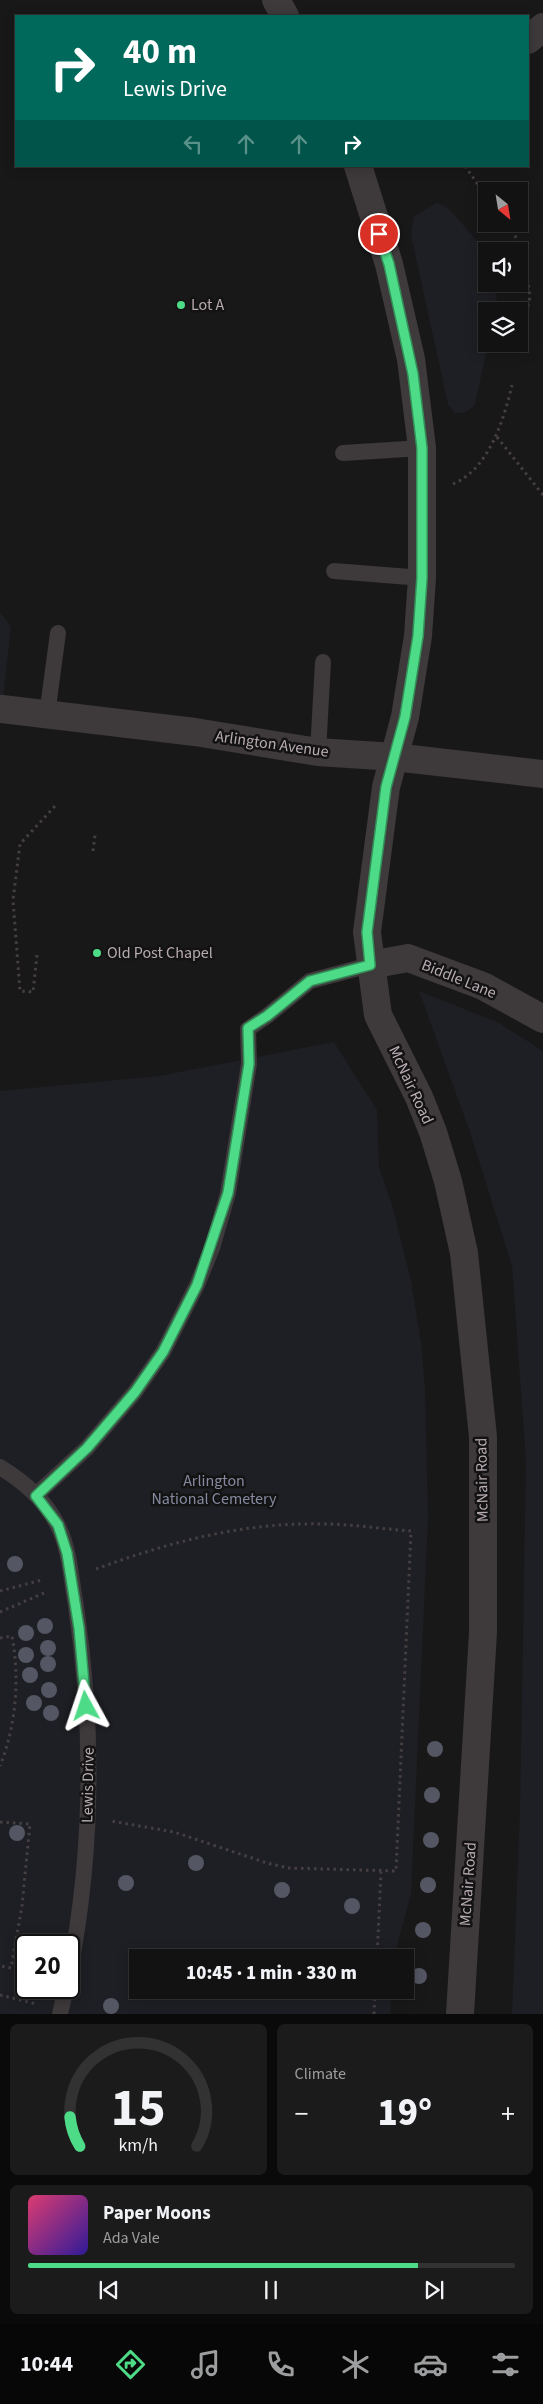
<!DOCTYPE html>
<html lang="en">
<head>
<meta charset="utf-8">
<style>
	body { margin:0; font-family:"Source Sans 3",sans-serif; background:#1c1b1b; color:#f1f3f6; height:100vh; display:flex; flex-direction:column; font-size:19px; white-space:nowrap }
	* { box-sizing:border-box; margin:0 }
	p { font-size:16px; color:#9d9e9f }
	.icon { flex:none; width:28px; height:28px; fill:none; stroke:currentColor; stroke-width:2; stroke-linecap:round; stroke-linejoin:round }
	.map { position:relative; height:2014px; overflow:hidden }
	.sheet { display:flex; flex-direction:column; gap:10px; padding:10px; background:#0a0a0a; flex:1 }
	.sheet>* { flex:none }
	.hud { position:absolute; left:15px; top:15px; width:514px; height:152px; border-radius:0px; box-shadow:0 2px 12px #0003,0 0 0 1px #323232; background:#00695c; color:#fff; overflow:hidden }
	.needle { width:32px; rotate:150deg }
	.tools { position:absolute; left:478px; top:182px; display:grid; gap:10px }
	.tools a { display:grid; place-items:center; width:50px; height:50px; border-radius:0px; background:#131212; box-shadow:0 2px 12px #0003,0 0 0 1px #323232; font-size:25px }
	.speed { position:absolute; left:15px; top:1934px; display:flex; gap:10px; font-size:25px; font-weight:700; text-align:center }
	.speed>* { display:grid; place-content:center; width:65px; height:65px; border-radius:50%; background:#131212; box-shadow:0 2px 12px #0003,0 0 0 1px #323232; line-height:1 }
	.speed .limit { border:2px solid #111; border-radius:8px; background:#fff; color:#111 }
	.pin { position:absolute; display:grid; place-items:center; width:42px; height:42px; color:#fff; margin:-21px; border:2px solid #fff; border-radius:50%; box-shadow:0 1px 5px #0007 }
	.me { position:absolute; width:55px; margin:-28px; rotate:355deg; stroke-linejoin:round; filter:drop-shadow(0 0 4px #0008) }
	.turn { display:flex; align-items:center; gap:18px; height:105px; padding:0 25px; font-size:22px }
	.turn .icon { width:65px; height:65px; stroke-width:2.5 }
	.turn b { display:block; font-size:35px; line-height:42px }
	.lanes { display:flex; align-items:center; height:48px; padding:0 25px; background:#0003; justify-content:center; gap:25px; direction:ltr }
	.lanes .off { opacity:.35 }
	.big { font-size:38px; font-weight:800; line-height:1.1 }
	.sheet .card { flex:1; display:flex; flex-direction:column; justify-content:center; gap:8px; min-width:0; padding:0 18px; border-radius:8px; background:#1c1b1b }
	.sheet .dial { align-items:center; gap:0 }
	.dial svg { height:130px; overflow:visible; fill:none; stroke:#323232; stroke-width:7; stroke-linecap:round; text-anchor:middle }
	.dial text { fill:#f1f3f6; stroke:none }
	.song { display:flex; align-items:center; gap:15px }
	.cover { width:60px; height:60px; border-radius:8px; background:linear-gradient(135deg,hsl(340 70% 55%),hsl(250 70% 35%)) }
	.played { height:5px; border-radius:2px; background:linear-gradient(90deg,#4edb87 80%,#323232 80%) }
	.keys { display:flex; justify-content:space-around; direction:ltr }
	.heat { display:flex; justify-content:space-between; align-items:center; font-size:28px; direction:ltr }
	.sheet .tiles { flex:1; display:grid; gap:10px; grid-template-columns:1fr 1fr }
	.card:last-child { grid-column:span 2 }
	.trip { position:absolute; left:129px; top:1949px; width:285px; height:50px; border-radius:0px; background:#131212; box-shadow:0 2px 12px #0003,0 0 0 1px #323232; font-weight:800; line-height:50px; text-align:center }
	.menu { display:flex; height:80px; justify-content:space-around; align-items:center; background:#080707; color:#9d9e9f }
	.menu .icon { width:35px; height:35px }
	.menu .current { color:#4edb87 }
	.menu b { font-size:22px; color:#f1f3f6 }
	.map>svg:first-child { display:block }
	.green { fill:#1e1f24; fill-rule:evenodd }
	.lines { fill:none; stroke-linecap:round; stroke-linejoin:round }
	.path { stroke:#453f42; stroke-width:3; stroke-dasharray:2.5 4; stroke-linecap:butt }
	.lane { stroke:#3e393b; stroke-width:16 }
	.street { stroke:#3e393b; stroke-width:28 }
	.tree { fill:#545763 }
	.route-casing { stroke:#338e58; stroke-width:12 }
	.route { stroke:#4edb87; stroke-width:9 }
	.poi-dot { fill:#4edb87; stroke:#141313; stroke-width:2 }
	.labels { text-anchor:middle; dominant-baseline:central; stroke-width:5; stroke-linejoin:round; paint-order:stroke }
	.poi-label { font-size:16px; fill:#b7abb2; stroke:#141313; text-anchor:start }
	.street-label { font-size:16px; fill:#b7abb2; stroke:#141313 }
	.park-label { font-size:16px; fill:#858aa0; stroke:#141313 }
</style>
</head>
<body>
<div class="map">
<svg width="543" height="2014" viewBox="0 0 543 2014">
	<rect width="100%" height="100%" fill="#191818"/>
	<!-- green -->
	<g class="green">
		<path d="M 437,203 L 448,208 L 486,251 L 486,284 L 497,284 L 496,311 L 486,311 L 486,344 L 488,344 L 475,404 C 469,412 465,413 455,413 L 448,404 L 411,235 L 414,216 Z"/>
		<polygon points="0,612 11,627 0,725"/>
		<polygon points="419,991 499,1023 543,1051 543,2014 512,2014 520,1809 526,1462 512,1266 470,1132"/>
		<path d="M 334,1042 L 377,1110 L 379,1167 L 393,1208 L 411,1281 L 421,1342 L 425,1389 L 428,1517 L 411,1894 L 394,1957 L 138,1958 L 138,1990 L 392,1990 L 390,2014 L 0,2014 L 0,1091 L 159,1076 ZM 26,1945 L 69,1945 L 69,1988 L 26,1988 Z"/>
	</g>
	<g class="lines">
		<!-- path -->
		<g class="path">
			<polyline points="465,166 486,196"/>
			<polyline points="509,224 524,253 530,297 522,335"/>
			<polyline points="497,437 543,495"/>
			<path d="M 453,484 C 489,469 504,419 512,385"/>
			<polyline points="93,851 95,835"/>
			<polyline points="37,955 33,992 20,991 13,900 20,844 56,805"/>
			<path d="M 96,1569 C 170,1542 243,1522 323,1524 C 352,1524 382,1529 411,1531 L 396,1871 L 288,1868 L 267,1863 L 174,1832 L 111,1821"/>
			<polyline points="0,1591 42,1580"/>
			<polyline points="0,1612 44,1593"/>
			<path d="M 0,1638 L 12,1636 C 20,1679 16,1726 0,1766"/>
			<polyline points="0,1822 30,1824 22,1906 11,1968 0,1966"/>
			<polyline points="377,1958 381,1872"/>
			<polyline points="0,1995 36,2004"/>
			<polyline points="374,2014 375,1990"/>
		</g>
		<!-- lane -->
		<g class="lane">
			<polyline points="343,453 422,448"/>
			<polyline points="334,571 422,578"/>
			<polyline points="47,715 58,633"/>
			<polyline points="318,752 323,662"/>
			<path d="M 0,1467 C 23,1481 46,1501 58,1526 C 70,1550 71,1580 76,1606 C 94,1729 93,1854 69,1975"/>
			<polyline points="36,1495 87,1448 135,1392 163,1352 197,1285 212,1248 228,1193 249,1064 248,1029 267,1016 310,981 370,965"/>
			<polyline points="60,2014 66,1988"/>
		</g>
		<!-- street -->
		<g class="street">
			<polyline points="276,0 285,16"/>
			<polyline points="528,40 543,27"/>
			<polyline points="358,166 389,264 411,359 422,448 422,578 418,636 405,717 386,787 367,932 378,1015 419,1097 433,1132 448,1181 464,1253 483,1437 483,1632 460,2014"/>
			<polyline points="2,709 195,732 318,752 394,757 543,774"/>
			<polyline points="370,965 408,958 483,986 543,1019"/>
		</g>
	</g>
	<!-- trees -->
	<g class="tree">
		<circle cx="15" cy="1564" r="8"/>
		<circle cx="45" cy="1626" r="8"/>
		<circle cx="26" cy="1633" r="8"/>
		<circle cx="48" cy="1648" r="8"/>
		<circle cx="26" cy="1655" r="8"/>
		<circle cx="48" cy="1664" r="8"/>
		<circle cx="30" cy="1675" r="8"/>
		<circle cx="49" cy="1690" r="8"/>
		<circle cx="34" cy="1703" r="8"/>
		<circle cx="51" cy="1713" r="8"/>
		<circle cx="435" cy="1749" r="8"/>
		<circle cx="432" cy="1795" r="8"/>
		<circle cx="17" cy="1833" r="8"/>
		<circle cx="431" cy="1840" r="8"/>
		<circle cx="196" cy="1863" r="8"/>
		<circle cx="126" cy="1883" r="8"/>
		<circle cx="428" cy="1885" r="8"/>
		<circle cx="282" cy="1890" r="8"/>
		<circle cx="352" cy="1906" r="8"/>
		<circle cx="423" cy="1930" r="8"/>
		<circle cx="419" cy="1976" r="8"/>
		<circle cx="111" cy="2006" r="8"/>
	</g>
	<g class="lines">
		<!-- route casing -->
		<g class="route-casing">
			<polyline id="route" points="86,1706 79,1628 67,1553 58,1525 36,1496 87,1448 135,1392 163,1352 197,1285 228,1193 249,1064 248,1028 267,1016 310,981 370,965 367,932 386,787 405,717 418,636 422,578 422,448 413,374 389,264 379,234"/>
		</g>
		<!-- route -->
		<use href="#route" class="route"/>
	</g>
	<!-- markers -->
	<g class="poi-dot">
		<circle cx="181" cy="305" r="5"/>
		<circle cx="97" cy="953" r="5"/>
	</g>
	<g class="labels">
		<!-- poi labels -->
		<g class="poi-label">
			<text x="191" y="305">Lot A</text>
			<text x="107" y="953">Old Post Chapel</text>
		</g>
		<!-- street labels -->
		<g class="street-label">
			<text transform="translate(272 744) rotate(8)">Arlington Avenue</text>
			<text transform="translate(459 979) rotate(22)">Biddle Lane</text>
			<text transform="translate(411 1085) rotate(65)">McNair Road</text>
			<text transform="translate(482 1480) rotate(-91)">McNair Road</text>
			<text transform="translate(88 1785) rotate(-89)">Lewis Drive</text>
			<text transform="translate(468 1884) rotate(-86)">McNair Road</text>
		</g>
		<!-- park labels -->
		<g class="park-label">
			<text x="214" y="1481">Arlington<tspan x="214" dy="18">National Cemetery</tspan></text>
		</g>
	</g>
</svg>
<div class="tools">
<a><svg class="needle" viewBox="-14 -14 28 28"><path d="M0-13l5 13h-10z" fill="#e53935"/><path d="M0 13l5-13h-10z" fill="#9d9e9f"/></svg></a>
<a><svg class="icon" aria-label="sound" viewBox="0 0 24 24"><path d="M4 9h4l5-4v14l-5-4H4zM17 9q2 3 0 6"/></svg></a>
<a><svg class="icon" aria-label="layers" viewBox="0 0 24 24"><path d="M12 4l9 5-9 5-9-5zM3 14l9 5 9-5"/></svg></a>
</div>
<div class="speed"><div class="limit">20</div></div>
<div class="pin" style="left:379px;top:234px;background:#d93025"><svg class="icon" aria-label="arrive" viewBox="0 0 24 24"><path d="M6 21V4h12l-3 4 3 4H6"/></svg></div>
<svg class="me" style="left:86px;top:1706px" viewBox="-20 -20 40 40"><path d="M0-17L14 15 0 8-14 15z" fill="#4edb87" stroke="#fff" stroke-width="4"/></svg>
<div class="trip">10:45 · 1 min · 330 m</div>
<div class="hud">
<div class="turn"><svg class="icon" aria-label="right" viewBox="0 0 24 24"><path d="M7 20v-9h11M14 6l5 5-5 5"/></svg><div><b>40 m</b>Lewis Drive</div></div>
<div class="lanes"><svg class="icon off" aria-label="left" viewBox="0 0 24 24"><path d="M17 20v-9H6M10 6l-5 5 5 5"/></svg><svg class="icon off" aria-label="ahead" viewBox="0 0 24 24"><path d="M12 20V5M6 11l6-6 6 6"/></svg><svg class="icon off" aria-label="ahead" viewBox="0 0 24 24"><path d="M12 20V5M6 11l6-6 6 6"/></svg><svg class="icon" aria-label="right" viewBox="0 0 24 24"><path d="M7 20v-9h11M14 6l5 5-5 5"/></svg></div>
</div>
</div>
<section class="sheet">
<div class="tiles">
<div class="card dial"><svg viewBox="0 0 100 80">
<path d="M14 69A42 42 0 1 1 86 69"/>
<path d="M14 69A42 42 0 0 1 8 51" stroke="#4edb87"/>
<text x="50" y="56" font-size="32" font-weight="700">15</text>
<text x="50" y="72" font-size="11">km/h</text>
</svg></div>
<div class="card"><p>Climate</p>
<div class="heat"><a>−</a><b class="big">19°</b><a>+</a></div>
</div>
<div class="card">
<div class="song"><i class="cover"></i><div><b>Paper Moons</b><p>Ada Vale</p></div></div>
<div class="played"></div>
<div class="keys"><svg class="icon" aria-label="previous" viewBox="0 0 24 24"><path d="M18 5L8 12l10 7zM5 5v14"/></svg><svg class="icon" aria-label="pause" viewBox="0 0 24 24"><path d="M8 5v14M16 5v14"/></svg><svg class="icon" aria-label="next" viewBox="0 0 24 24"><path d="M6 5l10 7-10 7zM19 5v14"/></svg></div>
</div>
</div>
</section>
<nav class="menu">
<b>10:44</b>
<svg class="icon current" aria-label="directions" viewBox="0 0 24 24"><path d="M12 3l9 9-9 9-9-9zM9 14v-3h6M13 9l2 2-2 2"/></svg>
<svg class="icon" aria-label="music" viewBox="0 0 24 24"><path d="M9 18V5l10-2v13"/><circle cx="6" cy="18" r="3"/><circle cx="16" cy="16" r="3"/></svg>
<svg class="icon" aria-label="phone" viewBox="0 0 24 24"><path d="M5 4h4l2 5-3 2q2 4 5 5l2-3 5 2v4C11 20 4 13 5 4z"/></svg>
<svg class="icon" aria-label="climate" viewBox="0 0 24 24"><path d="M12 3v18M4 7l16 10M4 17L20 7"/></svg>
<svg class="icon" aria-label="car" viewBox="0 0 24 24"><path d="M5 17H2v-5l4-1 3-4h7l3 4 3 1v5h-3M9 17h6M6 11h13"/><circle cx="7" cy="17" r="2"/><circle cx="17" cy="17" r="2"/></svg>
<svg class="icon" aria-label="filters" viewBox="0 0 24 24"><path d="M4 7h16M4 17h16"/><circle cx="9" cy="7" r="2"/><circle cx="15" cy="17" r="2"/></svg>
</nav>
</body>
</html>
